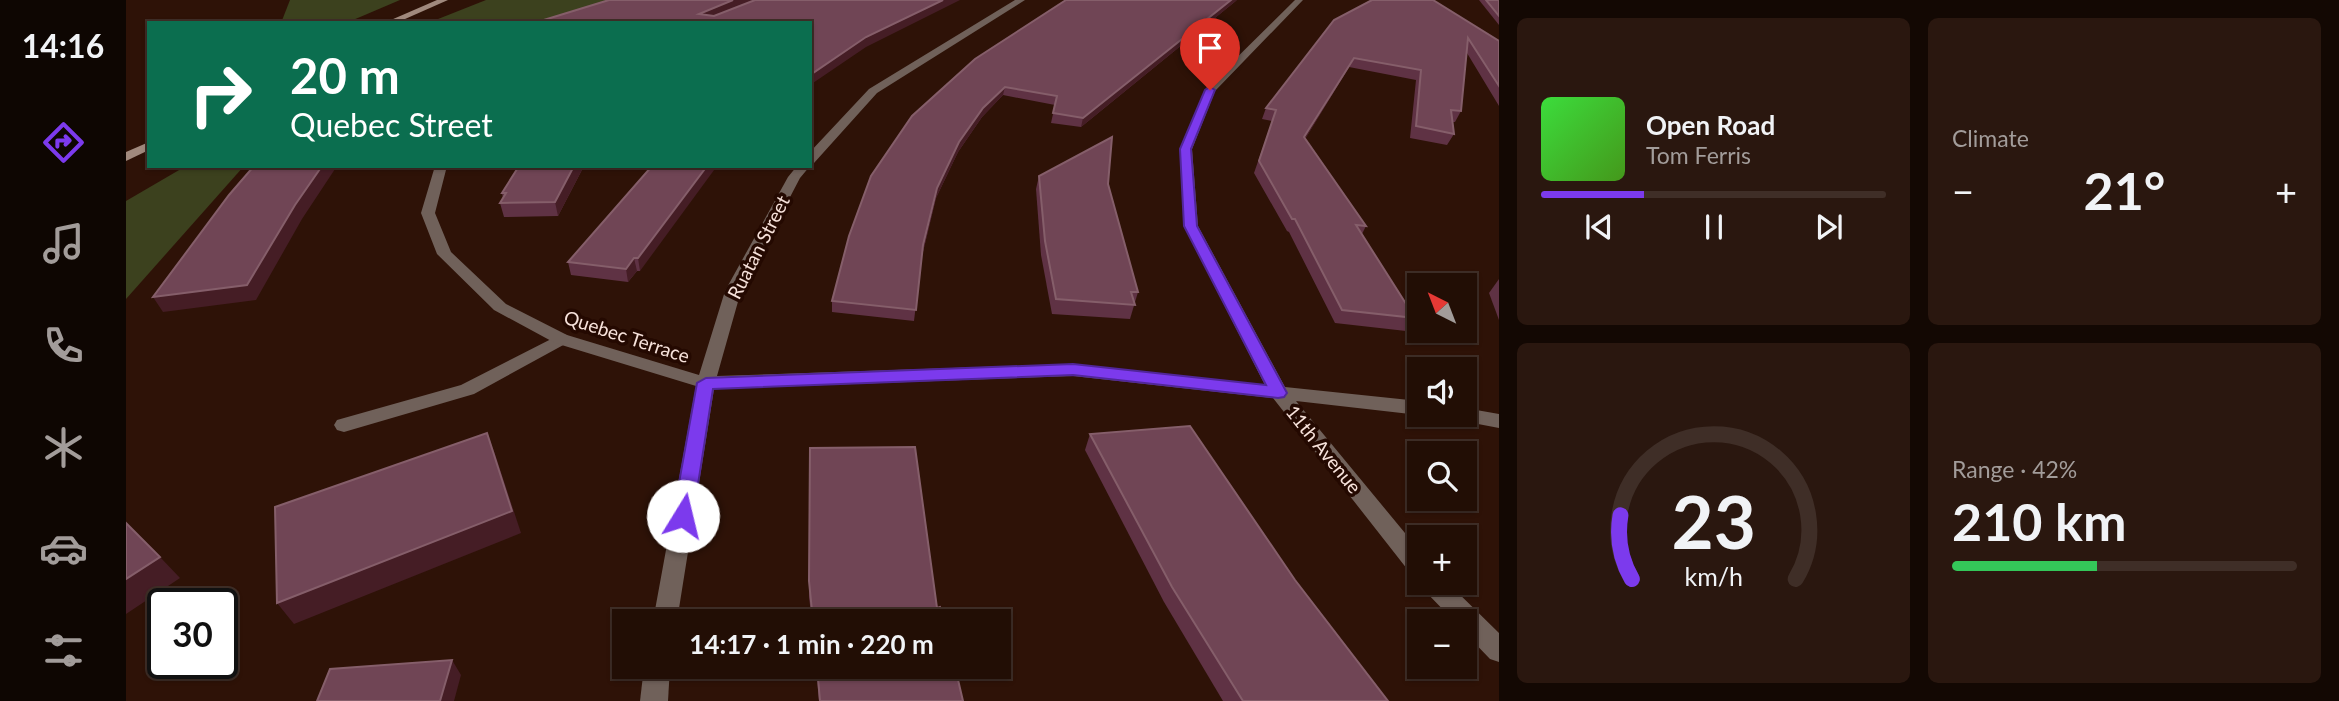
<!DOCTYPE html>
<html lang="en">
<head>
<meta charset="utf-8">
<style>
	body { margin:0; font-family:Lato,sans-serif; background:#2a170f; color:#f1f3f6; height:100vh; display:flex; flex-direction:column; font-size:26px; white-space:nowrap }
	* { box-sizing:border-box; margin:0 }
	p { font-size:23px; color:#a29c9a }
	.icon { flex:none; width:38px; height:38px; fill:none; stroke:currentColor; stroke-width:2; stroke-linecap:round; stroke-linejoin:round }
	.map { position:relative; flex:1; overflow:hidden }
	.side { display:flex; flex-direction:column; gap:18px; padding:18px; background:#130803; width:840px }
	.side>* { flex:none }
	.hud { position:absolute; left:21px; top:21px; width:665px; height:147px; border-radius:0px; box-shadow:0 2px 5px #0004,0 0 0 2px #3f2e27; background:#0b6e4f; color:#fff; overflow:hidden }
	.needle { width:46px; rotate:318deg }
	.controls { position:absolute; left:1281px; top:273px; display:grid; gap:14px }
	.controls a { display:grid; place-items:center; width:70px; height:70px; border-radius:0px; background:#220e05; box-shadow:0 2px 5px #0004,0 0 0 2px #3f2e27; font-size:35px }
	.speed { position:absolute; left:21px; top:588px; display:flex; gap:14px; font-size:35px; font-weight:700; text-align:center }
	.speed>* { display:grid; place-content:center; width:91px; height:91px; border-radius:50%; background:#220e05; box-shadow:0 2px 5px #0004,0 0 0 2px #3f2e27; line-height:1 }
	.speed .limit { border:4px solid #111; border-radius:10px; background:#fff; color:#111 }
	.pin { position:absolute; display:grid; place-items:center; width:60px; height:60px; color:#fff; margin:-72px -30px; border-radius:50% 50% 50% 0; rotate:-45deg; box-shadow:0 0 7px #0007 }
	.pin .icon { rotate:45deg }
	.me { position:absolute; width:77px; margin:-38px; rotate:9deg; stroke-linejoin:round; filter:drop-shadow(0 0 5px #0008) }
	.turn { display:flex; align-items:center; gap:24px; height:147px; padding:0 28px; font-size:32px }
	.turn .icon { width:91px; height:91px; stroke-width:2.5 }
	.turn b { display:block; font-size:49px; line-height:60px }
	.big { font-size:52px; font-weight:700; line-height:1.1 }
	.side .tile { flex:1; display:flex; flex-direction:column; justify-content:center; gap:10px; min-width:0; padding:0 24px; border-radius:10px; background:#2a170f }
	.side .dial { align-items:center; gap:0 }
	.dial svg { height:182px; overflow:visible; fill:none; stroke:#3f2e27; stroke-width:7; stroke-linecap:round; text-anchor:middle }
	.dial text { fill:#f1f3f6; stroke:none }
	.song { display:flex; align-items:center; gap:21px }
	.cover { width:84px; height:84px; border-radius:10px; background:linear-gradient(135deg,hsl(120 70% 55%),hsl(100 70% 35%)) }
	.played { height:7px; border-radius:4px; background:linear-gradient(90deg,#7c3aed 30%,#3f2e27 30%) }
	.keys { display:flex; justify-content:space-around; direction:ltr }
	.heat { display:flex; justify-content:space-between; align-items:center; font-size:38px; direction:ltr }
	.charge { height:10px; border-radius:5px; background:linear-gradient(90deg,#34c759 42%,#3f2e27 0) }
	.side .tiles { flex:1; display:grid; gap:18px; grid-template-columns:repeat(2,1fr) }
	.trip { position:absolute; left:486px; top:609px; width:399px; height:70px; border-radius:0px; background:#220e05; box-shadow:0 2px 5px #0004,0 0 0 2px #3f2e27; font-weight:700; line-height:70px; text-align:center }
	main { display:flex; flex:1; min-height:0 }
	.dock { display:flex; flex-direction:column; width:126px; justify-content:space-around; align-items:center; background:#0e0602; color:#a29c9a }
	.dock .icon { width:49px; height:49px }
	.dock .on { color:#7c3aed }
	.dock b { font-size:32px; color:#f1f3f6 }
	.map>svg:first-child { display:block }
	.green { fill:#3c411e }
	.lines { fill:none; stroke-linecap:round; stroke-linejoin:round }
	.lane { fill:#70615a; fill-rule:evenodd }
	.street { fill:#70615a; fill-rule:evenodd }
	.secondary { fill:#a0897d; fill-rule:evenodd }
	.wall { fill:#5f3244 }
	.shaded-wall { fill:#451d25 }
	.building { fill:#704555; stroke:#855e6a; stroke-width:2 }
	.route { fill:#7c3aed; stroke:#51269a; stroke-width:2 }
	.labels { text-anchor:middle; dominant-baseline:central; stroke-width:7; stroke-linejoin:round; paint-order:stroke }
	.street-label { font-size:19px; fill:#f7e2db; stroke:#240901 }
</style>
</head>
<body>
<main>
<nav class="dock">
<b>14:16</b>
<svg class="icon on" aria-label="directions" viewBox="0 0 24 24"><path d="M12 3l9 9-9 9-9-9zM9 14v-3h6M13 9l2 2-2 2"/></svg>
<svg class="icon" aria-label="music" viewBox="0 0 24 24"><path d="M9 18V5l10-2v13"/><circle cx="6" cy="18" r="3"/><circle cx="16" cy="16" r="3"/></svg>
<svg class="icon" aria-label="phone" viewBox="0 0 24 24"><path d="M5 4h4l2 5-3 2q2 4 5 5l2-3 5 2v4C11 20 4 13 5 4z"/></svg>
<svg class="icon" aria-label="climate" viewBox="0 0 24 24"><path d="M12 3v18M4 7l16 10M4 17L20 7"/></svg>
<svg class="icon" aria-label="car" viewBox="0 0 24 24"><path d="M5 17H2v-5l4-1 3-4h7l3 4 3 1v5h-3M9 17h6M6 11h13"/><circle cx="7" cy="17" r="2"/><circle cx="17" cy="17" r="2"/></svg>
<svg class="icon" aria-label="filters" viewBox="0 0 24 24"><path d="M4 7h16M4 17h16"/><circle cx="9" cy="7" r="2"/><circle cx="15" cy="17" r="2"/></svg>
</nav>
<div class="map">
<svg width="1373" height="701" viewBox="0 0 1373 701">
	<rect width="100%" height="100%" fill="#2e1207"/>
	<!-- green -->
	<g class="green">
		<polygon points="164,0 274,0 220,23 155,23"/>
		<polygon points="360,0 492,0 414,23 302,23"/>
		<polygon points="60,166 118,166 0,299 0,201"/>
	</g>
	<g class="lines">
		<!-- lane -->
		<polygon class="lane" points="435,334 441,335 444,339 441,343 348,394 218,432 211,430 208,425 211,420 335,385"/>
		<!-- street -->
		<g class="street">
			<polygon points="889,0 899,0 751,93 688,163 684,164 684,152 743,89"/>
			<polygon points="1169,0 1177,0 1089,91 1066,149 1072,226 1159,387 1293,401 1293,415 1170,401 1293,550 1293,577 1285,574 1147,398 947,376 588,389 551,621 527,621 570,386 429,343 368,310 311,254 295,213 309,166 321,166 309,213 325,252 380,304 441,335 573,375 599,291 662,177 671,166 684,166 674,178 615,291 591,376 947,364 1139,385 1058,226 1054,149 1080,88"/>
			<polygon points="1339,408 1373,414 1373,428 1331,420 1329,415 1339,415"/>
			<polygon points="1294,583 1322,583 1373,633 1373,662 1364,659 1339,633 1339,621 1328,621 1298,590"/>
			<polygon points="518,667 544,667 542,701 514,701"/>
		</g>
		<!-- secondary -->
		<g class="secondary">
			<polygon points="311,0 322,0 270,23 258,23"/>
			<polygon points="23,142 23,150 0,161 0,152"/>
		</g>
	</g>
	<!-- wall -->
	<g class="wall">
		<polygon points="1111,0 955,127 925,123 929,105 877,95 856,117 832,152 810,198 796,256 788,321 706,312 706,301 786,116"/>
		<polygon points="1353,0 1373,0 1373,25"/>
		<polygon points="1208,20 1373,41 1373,106 1341,53 1335,111 1329,122 1326,122 1328,134 1321,145 1284,138 1290,80 1223,67 1179,139 1240,226 1236,234 1289,318 1280,331 1209,323 1163,232 1161,231 1128,173 1146,121 1136,119 1140,108"/>
		<polygon points="458,166 432,216 378,217 374,203 377,198 376,193"/>
		<polygon points="526,166 514,271 511,271 502,282 445,275 442,262"/>
		<polygon points="913,176 982,184 1012,292 1004,319 926,314 915,255 910,189"/>
		<polygon points="1373,279 1373,320 1363,293"/>
		<polygon points="964,434 1169,580 1262,701 1097,701 1038,602 959,450"/>
		<polygon points="684,448 811,608 818,621 686,621 683,597"/>
		<polygon points="690,667 829,667 837,701 693,701"/>
	</g>
	<!-- shaded-wall -->
	<g class="shaded-wall">
		<polygon points="607,0 628,0 575,23 573,14"/>
		<polygon points="817,0 834,0 740,47 684,85 684,75 740,37"/>
		<polygon points="1105,0 1111,0 955,127 957,118"/>
		<polygon points="1228,58 1223,67 1173,149 1178,137"/>
		<polygon points="879,87 877,95 856,117 832,152 810,198 796,256 788,321 797,245 811,188 833,142 857,108"/>
		<polygon points="196,166 211,166 176,219 130,300 37,312 27,297 169,205"/>
		<polygon points="448,166 458,166 432,216 429,202"/>
		<polygon points="581,166 591,166 514,271 512,258"/>
		<polygon points="508,258 511,271 502,282 500,269"/>
		<polygon points="361,433 369,454 395,533 168,624 151,603"/>
		<polygon points="34,557 54,578 0,614 0,579"/>
		<polygon points="326,660 335,675 328,701 314,701"/>
	</g>
	<!-- building -->
	<g class="building">
		<polygon points="483,0 607,0 573,14 588,16 629,0 817,0 740,37 684,75 684,23 408,23"/>
		<polygon points="940,0 1105,0 957,118 927,113 931,96 879,87 857,108 833,142 811,188 797,245 790,310 706,301 723,236 745,176 786,116 849,59"/>
		<polygon points="1246,0 1307,0 1373,41 1373,86 1342,38 1335,111 1325,110 1328,134 1290,126 1295,70 1228,58 1178,137 1240,226 1230,225 1289,318 1216,310 1169,219 1166,219 1133,161 1150,110 1140,108 1208,20"/>
		<polygon points="1360,0 1373,0 1373,16"/>
		<polygon points="986,137 982,184 1012,292 1005,292 1009,305 930,299 919,241 913,176"/>
		<polygon points="128,166 196,166 169,205 121,285 27,297 103,195"/>
		<polygon points="393,166 448,166 429,202 374,203 380,193 376,193"/>
		<polygon points="526,166 581,166 512,258 508,258 500,269 442,262"/>
		<polygon points="1064,426 1169,580 1262,701 1117,701 1046,587 964,434"/>
		<polygon points="361,433 386,511 151,603 149,507"/>
		<polygon points="789,447 811,608 814,607 818,621 687,621 683,581 684,448"/>
		<polygon points="0,523 34,557 0,579"/>
		<polygon points="326,660 314,701 191,701 204,669"/>
		<polygon points="691,667 829,667 837,701 694,701"/>
	</g>
	<!-- route -->
	<polygon class="route" points="1084,87 1089,90 1065,149 1071,226 1161,393 1158,397 1152,398 947,375 587,389 567,516 564,521 557,524 550,521 547,516 571,383 580,378 947,364 1140,385 1058,226 1054,149 1079,90"/>
	<g class="labels">
		<!-- street labels -->
		<g class="street-label">
			<text transform="translate(632 247) rotate(-63)">Ruatan Street</text>
			<text transform="translate(501 336) rotate(18)">Quebec Terrace</text>
			<text transform="translate(1198 449) rotate(51)">11th Avenue</text>
		</g>
	</g>
</svg>
<div class="controls">
<a><svg class="needle" viewBox="-14 -14 28 28"><path d="M0-13l5 13h-10z" fill="#e53935"/><path d="M0 13l5-13h-10z" fill="#a29c9a"/></svg></a>
<a><svg class="icon" aria-label="sound" viewBox="0 0 24 24"><path d="M4 9h4l5-4v14l-5-4H4zM17 9q2 3 0 6"/></svg></a>
<a><svg class="icon" aria-label="search" viewBox="0 0 24 24"><circle cx="10" cy="10" r="6"/><path d="M15 15l6 6"/></svg></a>
<a>+</a>
<a>−</a>
</div>
<div class="speed"><div class="limit">30</div></div>
<div class="pin" style="left:1084px;top:90px;background:#d93025"><svg class="icon" aria-label="arrive" viewBox="0 0 24 24"><path d="M6 21V4h12l-3 4 3 4H6"/></svg></div>
<svg class="me" style="left:557px;top:516px" viewBox="-20 -20 40 40"><circle r="19" fill="#fff"/><path d="M0-13L10 11 0 6-10 11z" fill="#7c3aed"/></svg>
<div class="trip">14:17 · 1 min · 220 m</div>
<div class="hud">
<div class="turn"><svg class="icon" aria-label="right" viewBox="0 0 24 24"><path d="M7 20v-9h11M14 6l5 5-5 5"/></svg><div><b>20 m</b>Quebec Street</div></div>
</div>
</div>
<section class="side">
<div class="tiles">
<div class="tile">
<div class="song"><i class="cover"></i><div><b>Open Road</b><p>Tom Ferris</p></div></div>
<div class="played"></div>
<div class="keys"><svg class="icon" aria-label="previous" viewBox="0 0 24 24"><path d="M18 5L8 12l10 7zM5 5v14"/></svg><svg class="icon" aria-label="pause" viewBox="0 0 24 24"><path d="M8 5v14M16 5v14"/></svg><svg class="icon" aria-label="next" viewBox="0 0 24 24"><path d="M6 5l10 7-10 7zM19 5v14"/></svg></div>
</div>
<div class="tile"><p>Climate</p>
<div class="heat"><a>−</a><b class="big">21°</b><a>+</a></div>
</div>
<div class="tile dial"><svg viewBox="0 0 100 80">
<path d="M14 69A42 42 0 1 1 86 69"/>
<path d="M14 69A42 42 0 0 1 9 41" stroke="#7c3aed"/>
<text x="50" y="56" font-size="32" font-weight="700">23</text>
<text x="50" y="72" font-size="11">km/h</text>
</svg></div>
<div class="tile"><p>Range · 42%</p><b class="big">210 km</b><div class="charge"></div></div>
</div>
</section>
</main>
</body>
</html>
